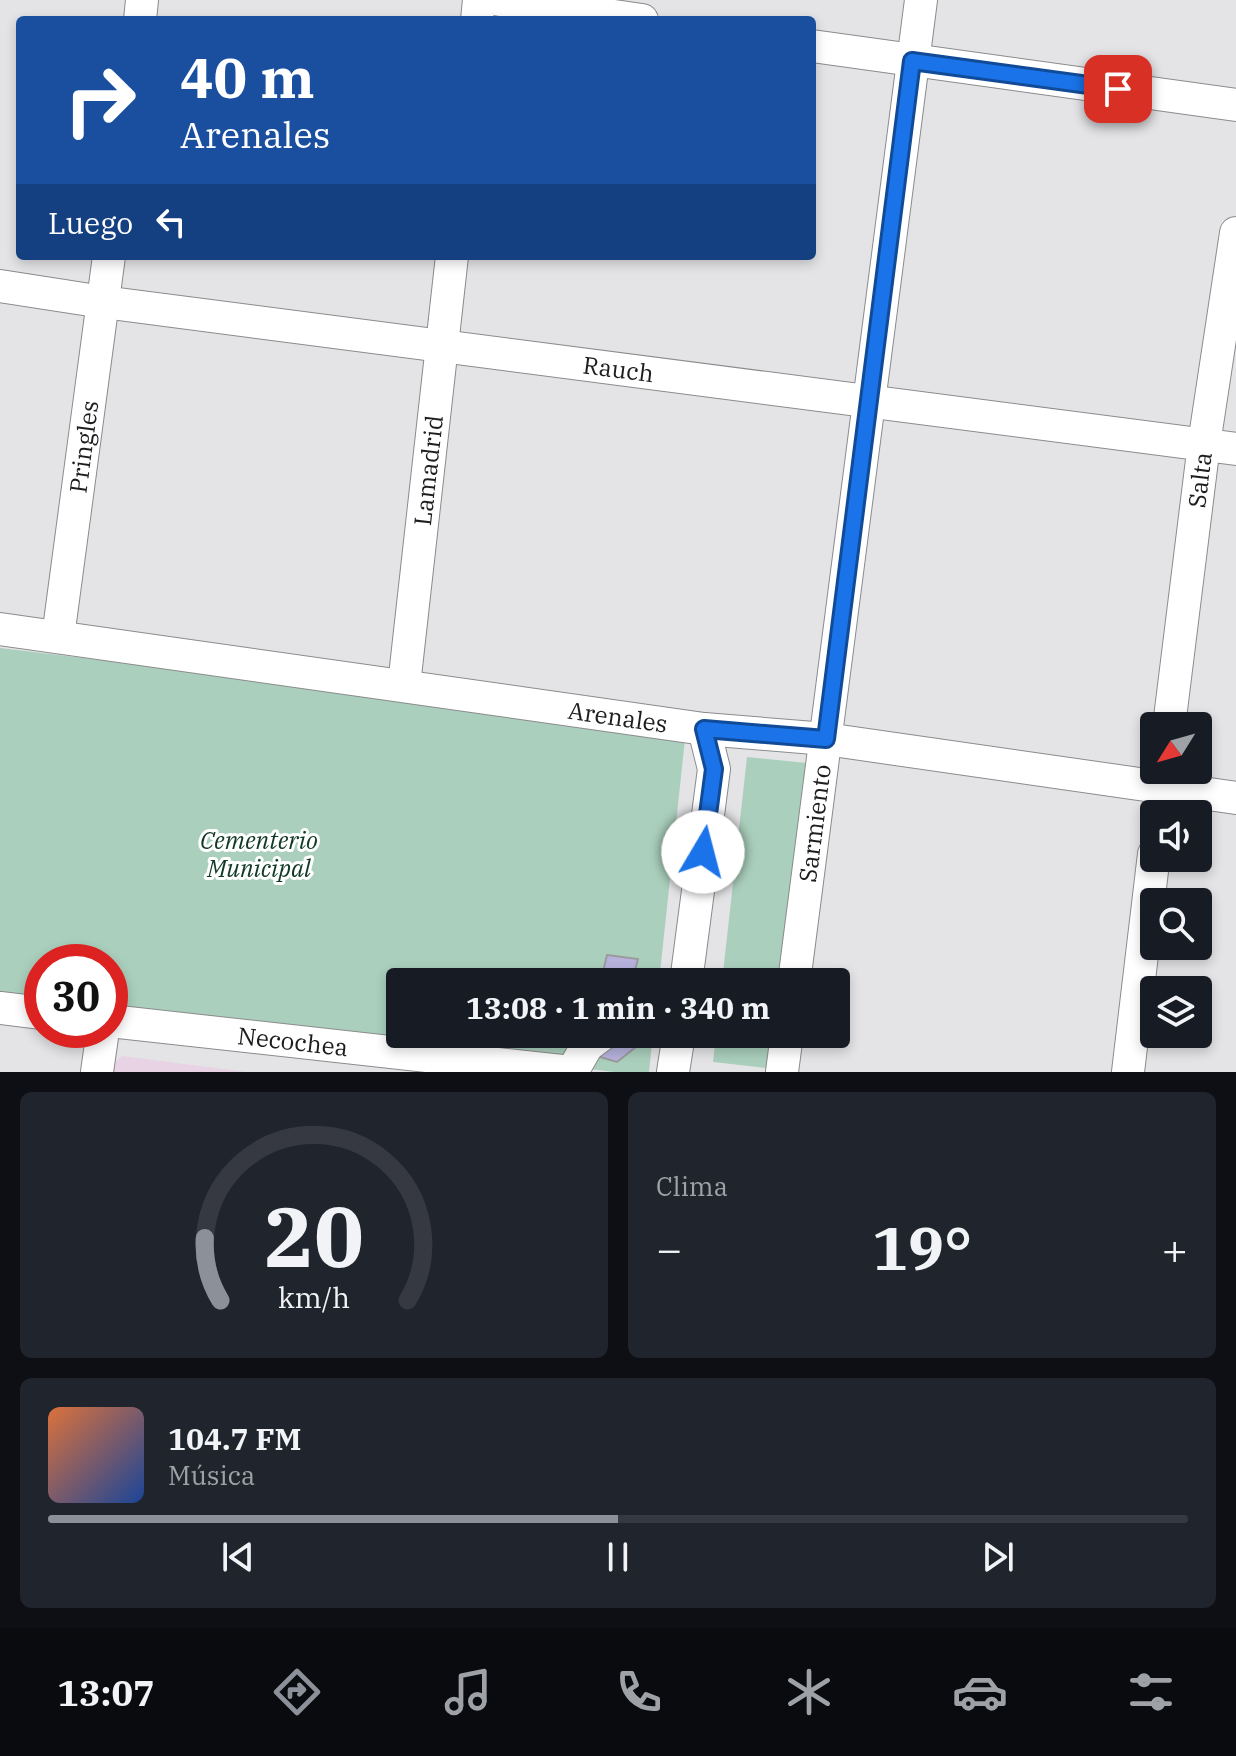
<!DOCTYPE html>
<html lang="es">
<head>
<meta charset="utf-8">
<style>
	body { margin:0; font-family:"IBM Plex Serif",serif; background:#20242c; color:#f1f3f6; height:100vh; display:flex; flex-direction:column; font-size:30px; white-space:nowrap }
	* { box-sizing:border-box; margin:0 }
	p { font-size:26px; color:#9ea1a6 }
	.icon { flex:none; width:44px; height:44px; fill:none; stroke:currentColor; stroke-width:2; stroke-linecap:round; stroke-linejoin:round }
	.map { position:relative; height:1072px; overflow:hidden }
	.details { display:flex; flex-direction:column; gap:20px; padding:20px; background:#0d0f14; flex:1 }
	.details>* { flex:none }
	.guide { position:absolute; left:16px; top:16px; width:800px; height:244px; border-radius:8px; box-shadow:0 4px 12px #0003; background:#1a4fa0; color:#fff; overflow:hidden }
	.needle { width:52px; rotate:233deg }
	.tools { position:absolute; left:1140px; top:712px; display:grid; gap:16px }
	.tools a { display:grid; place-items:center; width:72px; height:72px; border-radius:8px; background:#171b24; box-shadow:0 4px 12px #0003; font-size:40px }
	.speed { position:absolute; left:24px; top:944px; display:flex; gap:16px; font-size:40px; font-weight:700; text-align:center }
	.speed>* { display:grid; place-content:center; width:104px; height:104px; border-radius:50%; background:#171b24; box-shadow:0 4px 12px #0003; line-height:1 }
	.speed .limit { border:12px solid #d22; background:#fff; color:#111 }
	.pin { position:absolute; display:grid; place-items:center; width:68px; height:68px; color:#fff; margin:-34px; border-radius:16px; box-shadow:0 4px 12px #0006 }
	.me { position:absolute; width:88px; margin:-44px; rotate:8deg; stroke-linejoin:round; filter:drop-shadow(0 0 6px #0008) }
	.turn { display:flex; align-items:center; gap:28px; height:168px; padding:0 32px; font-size:36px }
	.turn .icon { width:104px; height:104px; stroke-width:2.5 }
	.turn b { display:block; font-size:56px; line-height:68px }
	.then { display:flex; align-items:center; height:76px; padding:0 32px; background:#0003; gap:16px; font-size:30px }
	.big { font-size:60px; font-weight:700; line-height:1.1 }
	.details .tile { flex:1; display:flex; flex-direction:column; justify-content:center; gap:12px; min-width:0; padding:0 28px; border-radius:12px; background:#20242c }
	.details .dial { align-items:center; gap:0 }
	.dial svg { height:208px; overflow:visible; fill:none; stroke:#363941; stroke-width:7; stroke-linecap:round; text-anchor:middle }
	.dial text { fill:#f1f3f6; stroke:none }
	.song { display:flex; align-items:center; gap:24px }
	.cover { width:96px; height:96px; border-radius:12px; background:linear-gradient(135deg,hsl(20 70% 55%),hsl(220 70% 35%)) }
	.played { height:8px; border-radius:4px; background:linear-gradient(90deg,#8c9099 50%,#363941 50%) }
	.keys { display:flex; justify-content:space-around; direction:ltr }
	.heat { display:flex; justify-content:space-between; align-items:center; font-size:44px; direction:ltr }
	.details .tiles { flex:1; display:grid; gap:20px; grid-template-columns:1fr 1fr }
	.tile:last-child { grid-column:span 2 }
	.trip { position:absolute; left:386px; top:968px; width:464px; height:80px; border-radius:8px; background:#171b24; box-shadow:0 4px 12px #0003; font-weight:700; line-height:80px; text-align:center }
	.dock { display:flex; height:128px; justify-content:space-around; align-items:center; background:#090b0e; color:#9ea1a6 }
	.dock .icon { width:56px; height:56px }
	.dock .on { color:#8c9099 }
	.dock b { font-size:36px; color:#f1f3f6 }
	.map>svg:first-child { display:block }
	.industrial { fill:#e7d3e3 }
	.green { fill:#aacfbc }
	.building { fill:#b6b2dd; stroke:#9b9b9e; stroke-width:2 }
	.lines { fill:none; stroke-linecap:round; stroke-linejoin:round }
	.minor-casing { stroke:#8b8b8e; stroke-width:34 }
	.minor { stroke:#fff; stroke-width:32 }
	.route-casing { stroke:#114b97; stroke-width:20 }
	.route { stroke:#1a73e8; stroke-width:14 }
	.labels { text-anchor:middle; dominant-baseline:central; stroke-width:6; stroke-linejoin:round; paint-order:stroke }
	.street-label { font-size:24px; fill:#1d1d1e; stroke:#fff }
	.park-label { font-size:24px; font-style:italic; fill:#113928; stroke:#fff }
</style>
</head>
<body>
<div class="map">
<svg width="1236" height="1072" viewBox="0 0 1236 1072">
	<rect width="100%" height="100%" fill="#e4e4e7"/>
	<!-- industrial -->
	<polygon class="industrial" points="122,1056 247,1072 112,1072 113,1063"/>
	<!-- green -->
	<g class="green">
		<polygon points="0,648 686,730 659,982 400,982 400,1034 653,1034 649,1072 614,1072 110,1009 110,962 42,962 42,1001 0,996"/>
		<polygon points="747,757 807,763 778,982 722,982"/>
		<polygon points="716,1034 771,1034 766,1068 713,1062"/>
	</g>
	<!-- building -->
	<g class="building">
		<polygon points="607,955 638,959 632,982 596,982 602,976"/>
		<polygon points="541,1034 577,1034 578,1045"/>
		<polygon points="616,1034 641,1034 641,1043 617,1062 590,1054"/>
	</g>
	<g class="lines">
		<!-- minor casing -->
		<g class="minor-casing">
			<g id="minor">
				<polyline points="500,0 642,20"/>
				<polyline points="140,20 142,0"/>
				<polyline points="477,20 479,0"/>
				<polyline points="812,46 1236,105"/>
				<path id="s1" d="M 0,286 L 103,302 L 1236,449"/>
				<path id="s2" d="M 0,629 L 704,729 L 826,739 L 1236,798"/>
				<path id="s3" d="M 58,637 L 109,256"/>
				<path id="s4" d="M 404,685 L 452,256"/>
				<path id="s5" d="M 1169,726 L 1204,444 L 1236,233"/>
				<polyline points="686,982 714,769 704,729"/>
				<path id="s6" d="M 794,982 L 921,0"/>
				<polyline points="0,1008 42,1013"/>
				<path id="s7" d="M 110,1021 L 571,1072"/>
				<polyline points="97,1072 103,1030"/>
				<polyline points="572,1072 587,1046 603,1034"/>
				<polyline points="673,1072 679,1034"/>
				<polyline points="782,1072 787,1034"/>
				<polyline points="1128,1072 1154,854"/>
			</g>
		</g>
		<!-- minor -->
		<use href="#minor" class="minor"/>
	</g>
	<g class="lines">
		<!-- route casing -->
		<g class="route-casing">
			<polyline id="route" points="703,852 714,769 704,729 826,739 912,61 1118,89"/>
		</g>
		<!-- route -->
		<use href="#route" class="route"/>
	</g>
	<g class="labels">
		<!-- street labels -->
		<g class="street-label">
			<text stroke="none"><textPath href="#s1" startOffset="624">Rauch</textPath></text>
			<text stroke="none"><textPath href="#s3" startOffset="192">Pringles</textPath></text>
			<text stroke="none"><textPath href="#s4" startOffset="216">Lamadrid</textPath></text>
			<text stroke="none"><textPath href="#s5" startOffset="248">Salta</textPath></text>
			<text stroke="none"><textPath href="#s2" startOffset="624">Arenales</textPath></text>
			<text stroke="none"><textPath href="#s6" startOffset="160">Sarmiento</textPath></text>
			<text stroke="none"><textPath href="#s7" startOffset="184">Necochea</textPath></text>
		</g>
		<!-- park labels -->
		<g class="park-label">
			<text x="259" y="840">Cementerio<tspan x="259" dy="28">Municipal</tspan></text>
		</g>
	</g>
</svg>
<div class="tools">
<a><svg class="needle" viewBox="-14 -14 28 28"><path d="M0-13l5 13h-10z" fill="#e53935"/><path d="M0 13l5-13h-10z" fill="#9ea1a6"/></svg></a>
<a><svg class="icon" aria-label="sound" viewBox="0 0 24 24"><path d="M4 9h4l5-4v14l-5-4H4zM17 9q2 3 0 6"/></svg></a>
<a><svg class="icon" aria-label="search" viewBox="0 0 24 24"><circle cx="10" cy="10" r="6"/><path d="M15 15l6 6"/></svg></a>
<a><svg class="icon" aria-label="layers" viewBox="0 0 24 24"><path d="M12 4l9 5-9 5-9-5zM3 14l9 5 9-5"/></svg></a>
</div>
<div class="speed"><div class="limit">30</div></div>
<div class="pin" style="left:1118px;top:89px;background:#d93025"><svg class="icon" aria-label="arrive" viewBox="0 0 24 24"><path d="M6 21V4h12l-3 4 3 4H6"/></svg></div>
<svg class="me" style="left:703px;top:852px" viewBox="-20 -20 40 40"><circle r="19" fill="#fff"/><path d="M0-13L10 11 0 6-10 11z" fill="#1a73e8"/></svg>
<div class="trip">13:08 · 1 min · 340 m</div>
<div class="guide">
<div class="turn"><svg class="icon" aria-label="right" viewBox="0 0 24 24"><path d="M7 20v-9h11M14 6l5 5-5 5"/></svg><div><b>40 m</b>Arenales</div></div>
<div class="then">Luego<svg class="icon" aria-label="left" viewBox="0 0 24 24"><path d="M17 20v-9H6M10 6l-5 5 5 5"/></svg></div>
</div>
</div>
<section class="details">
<div class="tiles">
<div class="tile dial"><svg viewBox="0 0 100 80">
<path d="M14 69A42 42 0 1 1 86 69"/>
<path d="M14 69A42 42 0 0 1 8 45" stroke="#8c9099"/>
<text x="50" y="56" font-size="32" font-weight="700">20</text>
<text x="50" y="72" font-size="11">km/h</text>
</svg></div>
<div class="tile"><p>Clima</p>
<div class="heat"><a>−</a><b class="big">19°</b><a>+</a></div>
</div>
<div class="tile">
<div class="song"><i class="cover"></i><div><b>104.7 FM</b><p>Música</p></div></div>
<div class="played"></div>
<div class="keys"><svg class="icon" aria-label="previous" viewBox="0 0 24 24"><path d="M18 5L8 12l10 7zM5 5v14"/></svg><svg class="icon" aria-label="pause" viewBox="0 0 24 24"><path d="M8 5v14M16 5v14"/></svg><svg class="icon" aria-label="next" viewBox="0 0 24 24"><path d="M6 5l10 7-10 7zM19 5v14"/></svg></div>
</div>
</div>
</section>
<nav class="dock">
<b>13:07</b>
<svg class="icon on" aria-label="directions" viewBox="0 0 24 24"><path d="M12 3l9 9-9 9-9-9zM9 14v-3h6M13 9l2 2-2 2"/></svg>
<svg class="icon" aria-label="music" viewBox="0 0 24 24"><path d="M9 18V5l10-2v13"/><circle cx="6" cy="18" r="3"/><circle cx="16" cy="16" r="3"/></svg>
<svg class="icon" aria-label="phone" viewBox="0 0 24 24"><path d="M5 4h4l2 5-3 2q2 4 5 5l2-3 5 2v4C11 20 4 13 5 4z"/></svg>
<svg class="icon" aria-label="climate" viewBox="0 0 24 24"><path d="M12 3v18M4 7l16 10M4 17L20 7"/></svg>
<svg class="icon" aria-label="car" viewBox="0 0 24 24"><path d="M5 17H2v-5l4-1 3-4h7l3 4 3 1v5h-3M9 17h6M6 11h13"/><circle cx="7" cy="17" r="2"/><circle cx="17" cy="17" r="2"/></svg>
<svg class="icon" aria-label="filters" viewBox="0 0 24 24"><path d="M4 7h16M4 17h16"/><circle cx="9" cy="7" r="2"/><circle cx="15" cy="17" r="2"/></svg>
</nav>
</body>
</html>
